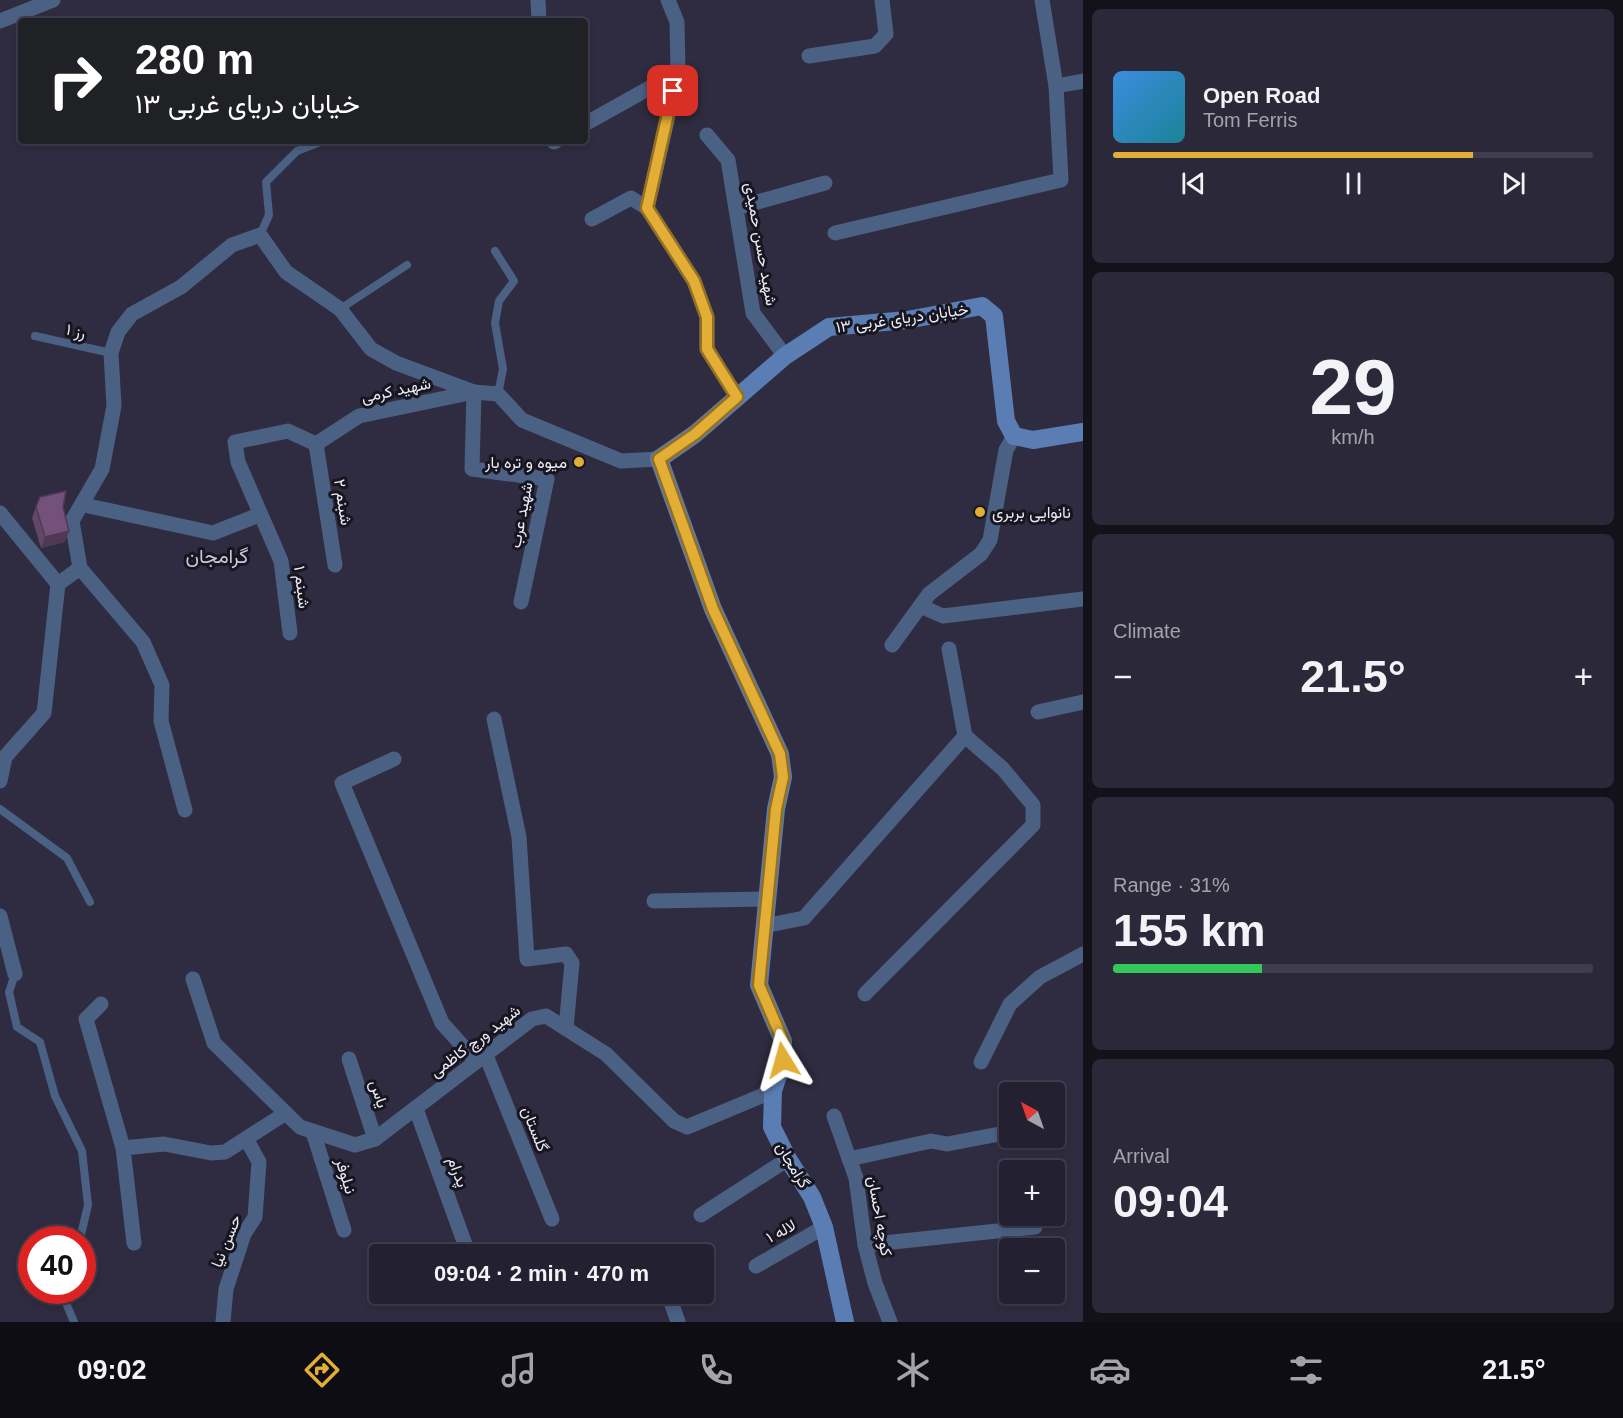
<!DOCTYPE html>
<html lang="en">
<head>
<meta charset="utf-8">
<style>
	body { margin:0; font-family:Helvetica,Vazirmatn,sans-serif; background:#2b2939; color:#f1f3f6; height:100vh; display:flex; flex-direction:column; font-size:22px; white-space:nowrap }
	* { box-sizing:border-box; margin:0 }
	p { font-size:20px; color:#a3a3ab }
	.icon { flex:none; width:33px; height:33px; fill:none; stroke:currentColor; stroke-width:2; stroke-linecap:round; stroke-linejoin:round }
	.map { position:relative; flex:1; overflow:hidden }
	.panel { display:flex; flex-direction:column; gap:9px; padding:9px; background:#13121b; width:540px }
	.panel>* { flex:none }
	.guide { position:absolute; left:18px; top:18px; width:570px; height:126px; border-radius:6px; box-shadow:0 3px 9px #0003,0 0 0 2px #403e4d; background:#202124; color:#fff; overflow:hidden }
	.needle { width:39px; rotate:320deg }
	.controls { position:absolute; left:999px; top:1082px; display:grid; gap:12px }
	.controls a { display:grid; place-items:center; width:66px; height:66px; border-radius:6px; background:#232131; box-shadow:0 3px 9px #0003,0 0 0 2px #403e4d; font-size:30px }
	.speed { position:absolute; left:18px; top:1226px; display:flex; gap:12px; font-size:30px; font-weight:700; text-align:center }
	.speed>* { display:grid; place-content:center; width:78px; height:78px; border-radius:50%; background:#232131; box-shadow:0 3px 9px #0003,0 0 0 2px #403e4d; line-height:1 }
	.speed .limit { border:9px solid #d22; background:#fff; color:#111 }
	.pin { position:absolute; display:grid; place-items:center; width:51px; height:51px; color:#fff; margin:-26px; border-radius:12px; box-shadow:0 3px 9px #0006 }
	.me { position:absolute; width:66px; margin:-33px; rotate:352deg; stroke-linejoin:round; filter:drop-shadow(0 0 4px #0008) }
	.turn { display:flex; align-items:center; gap:21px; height:126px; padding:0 18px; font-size:27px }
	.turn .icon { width:78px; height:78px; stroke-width:2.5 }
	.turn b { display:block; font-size:42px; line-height:51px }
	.big { font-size:45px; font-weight:800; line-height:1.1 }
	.panel .widget { flex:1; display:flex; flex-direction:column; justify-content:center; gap:9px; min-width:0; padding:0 21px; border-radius:9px; background:#2b2939 }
	.panel .dial { align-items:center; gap:0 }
	.dial b { font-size:78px; line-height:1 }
	.song { display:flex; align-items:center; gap:18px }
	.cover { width:72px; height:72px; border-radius:9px; background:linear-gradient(135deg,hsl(210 70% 55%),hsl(190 70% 35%)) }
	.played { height:6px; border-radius:3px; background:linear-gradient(90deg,#e3ae35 75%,#403e4d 75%) }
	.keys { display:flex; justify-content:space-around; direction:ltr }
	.heat { display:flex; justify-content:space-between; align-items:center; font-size:33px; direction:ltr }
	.charge { height:9px; border-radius:4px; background:linear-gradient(90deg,#34c759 31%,#403e4d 0) }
	.trip { position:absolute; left:369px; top:1244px; width:345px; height:60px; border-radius:6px; background:#232131; box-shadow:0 3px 9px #0003,0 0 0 2px #403e4d; font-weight:800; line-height:60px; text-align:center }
	.tabs { display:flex; height:96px; justify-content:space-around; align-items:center; background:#0e0d14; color:#a3a3ab }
	.tabs .icon { width:42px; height:42px }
	.tabs .selected { color:#e3ae35 }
	.tabs b { font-size:27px; color:#f1f3f6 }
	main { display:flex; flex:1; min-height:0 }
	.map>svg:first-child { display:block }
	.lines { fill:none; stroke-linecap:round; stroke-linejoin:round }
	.lane { stroke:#4b6184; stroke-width:8 }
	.street { stroke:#4b6184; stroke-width:15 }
	.secondary { stroke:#5a7db3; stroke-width:18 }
	.wall { fill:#634669 }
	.shaded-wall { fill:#503955 }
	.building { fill:#73517a; stroke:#503955; stroke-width:1.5 }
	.route-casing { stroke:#947122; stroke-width:15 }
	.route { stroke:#e3ae35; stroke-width:10 }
	.poi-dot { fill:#e3ae35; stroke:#17161f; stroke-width:2 }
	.labels { text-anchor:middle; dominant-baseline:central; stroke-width:6; stroke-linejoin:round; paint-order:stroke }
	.street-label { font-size:16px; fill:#ecebf9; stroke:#17161f }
	.poi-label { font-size:16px; fill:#ecebf9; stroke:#17161f; text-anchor:end }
	.quarter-label { font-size:20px; fill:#c7c5df; stroke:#17161f }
</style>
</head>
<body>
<main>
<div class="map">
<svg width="1083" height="1322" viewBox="0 0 1083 1322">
	<rect width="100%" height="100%" fill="#2f2c41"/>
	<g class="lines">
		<!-- lane -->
		<g class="lane">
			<polyline points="260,235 269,215 266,182 297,151 323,141"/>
			<polyline points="495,251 514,281 499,301 495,323 503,369 498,394"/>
			<polyline points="340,309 407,265"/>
			<polyline points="35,336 111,353"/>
			<polyline points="0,809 67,858 90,902"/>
			<polyline points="15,974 9,992 17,1027 40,1042 55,1096 82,1151 88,1205 80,1239"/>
			<polyline points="69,1290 66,1303 74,1322"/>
		</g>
		<!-- street -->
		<g class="street">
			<polyline points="538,0 539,21"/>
			<polyline points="668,0 677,22 678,72 647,208 694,281 707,317 707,349 737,397"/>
			<polyline points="0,21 53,0"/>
			<polyline points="809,56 875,46 886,34 882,0"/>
			<polyline points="1056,86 1083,81"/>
			<polyline points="585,124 678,72"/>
			<polyline points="707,135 728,160 753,313 785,356"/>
			<polyline points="554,142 556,141"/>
			<polyline points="736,208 825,183"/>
			<polyline points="592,219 631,198 647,208"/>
			<polyline points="835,233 1061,180 1056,86 1042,0"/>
			<polyline points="316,444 335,565"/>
			<polyline points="84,505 213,533 259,515"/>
			<polyline points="0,513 58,584"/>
			<polyline points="80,568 143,642 162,685 161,721 185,810"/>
			<polyline points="924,603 927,609 943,616 1083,599"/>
			<polyline points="290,633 281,561 238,462 235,442 288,431 316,444 359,416 474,392 472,469 547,479 521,602"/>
			<polyline points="892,645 929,594 981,554 990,540 1006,450 1014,436"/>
			<polyline points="1038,712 1083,702"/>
			<polyline points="494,719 519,837 527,959 566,954 572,963 566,1028"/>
			<polyline points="394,759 342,783 442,1023 476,1061"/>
			<polyline points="0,781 5,757 44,713 58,584 80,568 72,521 102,469 114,406 111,353 118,332 132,314 181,287 232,245 260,235 286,272 340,309 371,349 396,363 474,392 498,394 522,420 621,461 659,459"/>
			<polyline points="654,901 767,899"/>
			<polyline points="0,916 15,974"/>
			<polyline points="764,926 804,918 965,736 949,649"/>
			<polyline points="193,979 214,1043 300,1127 355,1145 375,1139 532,1019 546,1016 606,1054 674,1121 687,1127 773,1091"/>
			<polyline points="865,994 1033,825 1033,805 1003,769 965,736"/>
			<polyline points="101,1004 86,1019 123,1148 134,1243"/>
			<polyline points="485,1053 552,1219"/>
			<polyline points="349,1059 375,1139"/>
			<polyline points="981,1062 1010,1004 1040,977 1083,954"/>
			<polyline points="416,1109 466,1247"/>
			<polyline points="834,1116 856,1178 865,1245 875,1283 890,1322"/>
			<polyline points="313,1132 344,1230"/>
			<polyline points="123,1148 164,1144 211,1153 225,1152 286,1113"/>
			<polyline points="849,1159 931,1141 947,1144 1010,1132"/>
			<polyline points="701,1215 788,1159"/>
			<polyline points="865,1245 1035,1227"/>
			<polyline points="655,1252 656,1254"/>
			<polyline points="756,1266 824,1227"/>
			<polyline points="668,1293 678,1322"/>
			<polyline points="223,1322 226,1289 244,1234 255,1217 259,1162 247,1140"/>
		</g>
		<!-- secondary -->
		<polyline class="secondary" points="845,1322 824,1227 812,1197 788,1159 772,1127 773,1091 783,1060 783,1041 759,985 776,809 783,777 780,754 713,609 659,459 695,434 785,356 829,327 907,320 982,306 994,316 1006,421 1014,436 1033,440 1083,432"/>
	</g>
	<!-- wall -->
	<polygon class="wall" points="36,507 63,507 65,542 41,548 32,518"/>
	<!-- shaded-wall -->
	<polygon class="shaded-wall" points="69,531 65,542 41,548 45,537"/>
	<!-- building -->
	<polygon class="building" points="66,491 63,507 69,531 45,537 36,507 40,497"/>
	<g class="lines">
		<!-- route casing -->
		<g class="route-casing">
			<polyline id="route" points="673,91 647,208 694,281 707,317 707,349 737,397 695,434 659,459 713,609 780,754 783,777 776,809 759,985 783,1041 783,1060"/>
		</g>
		<!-- route -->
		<use href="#route" class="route"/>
	</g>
	<!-- markers -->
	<g class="poi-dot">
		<circle cx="579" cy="462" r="6"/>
		<circle cx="980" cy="512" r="6"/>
	</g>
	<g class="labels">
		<!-- street labels -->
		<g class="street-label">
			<text transform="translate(761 244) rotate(80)">شهید حسن حمیدی</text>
			<text transform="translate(902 318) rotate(-8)">خیابان دریای غربی ۱۳</text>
			<text transform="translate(76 331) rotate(13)">رز ۱</text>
			<text transform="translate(396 390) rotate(-12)">شهید کرمی</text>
			<text transform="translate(343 502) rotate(81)">شبنم ۲</text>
			<text transform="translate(521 515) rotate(-79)">شهید عرب</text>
			<text transform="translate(302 587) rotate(83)">شبنم ۱</text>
			<text transform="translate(475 1041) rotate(-37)">شهید ورچ کاظمی</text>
			<text transform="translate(379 1094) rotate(72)">یاس</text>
			<text transform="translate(535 1129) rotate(68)">گلستان</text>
			<text transform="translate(793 1165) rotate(59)">گرامجان</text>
			<text transform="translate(458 1172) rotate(70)">پدرام</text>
			<text transform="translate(346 1176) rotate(73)">نیلوفر</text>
			<text transform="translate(880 1216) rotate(80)">کوچه احسان</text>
			<text transform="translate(781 1231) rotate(-29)">لاله ۱</text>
			<text transform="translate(226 1241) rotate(-68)">حسن نیا</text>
		</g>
		<!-- poi labels -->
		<g class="poi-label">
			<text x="567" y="462">میوه و تره بار</text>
			<text x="992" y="512" text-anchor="start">نانوایی بربری</text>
		</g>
		<!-- quarter labels -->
		<g class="quarter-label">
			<text x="217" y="556">گرامجان</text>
		</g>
	</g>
</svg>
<div class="controls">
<a><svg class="needle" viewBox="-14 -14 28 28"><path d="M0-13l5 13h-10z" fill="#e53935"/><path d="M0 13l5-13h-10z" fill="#a3a3ab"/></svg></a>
<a>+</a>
<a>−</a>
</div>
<div class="speed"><div class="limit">40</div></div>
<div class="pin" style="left:673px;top:91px;background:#d93025"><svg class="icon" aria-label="arrive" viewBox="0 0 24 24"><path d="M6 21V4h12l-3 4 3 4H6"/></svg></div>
<svg class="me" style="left:783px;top:1060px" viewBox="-20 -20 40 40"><path d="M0-17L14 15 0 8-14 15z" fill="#e3ae35" stroke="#fff" stroke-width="4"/></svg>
<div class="trip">09:04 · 2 min · 470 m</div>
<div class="guide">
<div class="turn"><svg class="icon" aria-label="right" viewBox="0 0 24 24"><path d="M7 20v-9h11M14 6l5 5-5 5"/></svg><div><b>280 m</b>خیابان دریای غربی ۱۳</div></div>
</div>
</div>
<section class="panel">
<div class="widget">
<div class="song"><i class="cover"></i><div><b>Open Road</b><p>Tom Ferris</p></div></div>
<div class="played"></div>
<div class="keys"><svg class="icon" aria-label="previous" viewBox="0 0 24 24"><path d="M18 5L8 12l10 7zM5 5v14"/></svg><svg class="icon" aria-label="pause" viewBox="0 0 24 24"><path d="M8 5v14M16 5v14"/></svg><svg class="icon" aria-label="next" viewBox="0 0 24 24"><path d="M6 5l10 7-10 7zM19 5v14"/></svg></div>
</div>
<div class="widget dial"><b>29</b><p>km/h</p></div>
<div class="widget"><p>Climate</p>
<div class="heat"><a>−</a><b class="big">21.5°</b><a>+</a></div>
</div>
<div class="widget"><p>Range · 31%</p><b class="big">155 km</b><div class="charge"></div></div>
<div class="widget"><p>Arrival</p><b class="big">09:04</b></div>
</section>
</main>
<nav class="tabs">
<b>09:02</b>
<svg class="icon selected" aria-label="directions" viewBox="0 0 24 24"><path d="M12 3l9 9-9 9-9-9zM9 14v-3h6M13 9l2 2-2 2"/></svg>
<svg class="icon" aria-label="music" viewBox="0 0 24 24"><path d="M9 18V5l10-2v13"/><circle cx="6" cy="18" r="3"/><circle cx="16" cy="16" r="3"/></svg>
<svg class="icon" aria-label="phone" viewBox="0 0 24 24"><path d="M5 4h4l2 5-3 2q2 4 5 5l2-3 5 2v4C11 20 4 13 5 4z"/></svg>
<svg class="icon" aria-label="climate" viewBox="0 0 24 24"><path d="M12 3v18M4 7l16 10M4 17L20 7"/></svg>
<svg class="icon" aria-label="car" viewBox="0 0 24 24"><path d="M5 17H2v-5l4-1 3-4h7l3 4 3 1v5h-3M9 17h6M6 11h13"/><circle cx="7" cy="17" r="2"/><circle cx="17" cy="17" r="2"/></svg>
<svg class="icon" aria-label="filters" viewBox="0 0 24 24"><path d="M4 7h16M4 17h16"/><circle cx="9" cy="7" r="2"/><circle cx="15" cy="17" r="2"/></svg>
<b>21.5°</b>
</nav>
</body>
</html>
